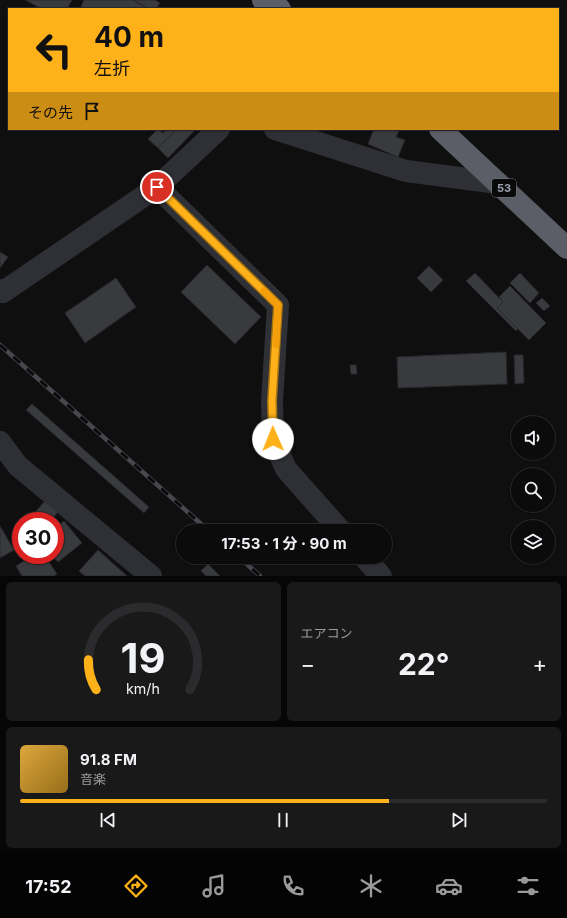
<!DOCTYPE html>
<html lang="ja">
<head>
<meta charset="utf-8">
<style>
	body { margin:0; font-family:Inter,"Noto Sans JP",sans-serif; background:#19191a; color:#f1f3f6; height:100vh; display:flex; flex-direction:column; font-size:15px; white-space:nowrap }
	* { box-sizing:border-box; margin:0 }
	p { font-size:13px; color:#9a9b9d }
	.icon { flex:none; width:22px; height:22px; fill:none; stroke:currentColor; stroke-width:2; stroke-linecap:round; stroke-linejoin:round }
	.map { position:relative; height:576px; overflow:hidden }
	.side { display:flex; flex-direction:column; gap:6px; padding:6px; background:#060607; flex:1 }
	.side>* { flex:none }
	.top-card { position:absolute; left:8px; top:8px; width:551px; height:122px; border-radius:0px; box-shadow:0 1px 3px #0004,0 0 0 1px #2b2b2d; background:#feb118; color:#111; overflow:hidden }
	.fabs { position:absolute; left:511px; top:416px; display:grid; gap:8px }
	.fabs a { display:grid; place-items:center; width:44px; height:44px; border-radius:50%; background:#0b0b0c; box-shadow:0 1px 3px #0004,0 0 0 1px #2b2b2d; font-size:20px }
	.speed { position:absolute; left:12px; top:512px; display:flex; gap:8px; font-size:20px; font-weight:700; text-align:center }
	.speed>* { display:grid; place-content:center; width:52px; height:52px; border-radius:50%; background:#0b0b0c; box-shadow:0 1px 3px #0004,0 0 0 1px #2b2b2d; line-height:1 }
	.speed .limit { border:6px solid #d22; background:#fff; color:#111 }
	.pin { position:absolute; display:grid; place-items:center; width:34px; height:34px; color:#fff; margin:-17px; border:2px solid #fff; border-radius:50%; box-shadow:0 1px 4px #0007 }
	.me { position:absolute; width:44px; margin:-22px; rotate:359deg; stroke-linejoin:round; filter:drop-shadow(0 0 3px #0008) }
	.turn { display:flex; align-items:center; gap:14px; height:84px; padding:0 20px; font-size:18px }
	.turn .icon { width:52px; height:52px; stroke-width:2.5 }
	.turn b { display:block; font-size:28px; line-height:34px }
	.then { display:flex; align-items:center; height:38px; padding:0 20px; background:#0003; gap:8px; font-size:15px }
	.big { font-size:30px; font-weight:700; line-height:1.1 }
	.side .tile { flex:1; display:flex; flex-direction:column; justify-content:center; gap:6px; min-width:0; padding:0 14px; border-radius:6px; background:#19191a }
	.side .dial { align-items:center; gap:0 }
	.dial svg { height:104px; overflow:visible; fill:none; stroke:#2b2b2d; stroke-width:7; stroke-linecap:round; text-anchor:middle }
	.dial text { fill:#f1f3f6; stroke:none }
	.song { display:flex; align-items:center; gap:12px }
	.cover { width:48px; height:48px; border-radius:6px; background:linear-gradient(135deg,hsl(40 70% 55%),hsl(40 70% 35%)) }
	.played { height:4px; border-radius:2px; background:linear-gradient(90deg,#feb118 70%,#2b2b2d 70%) }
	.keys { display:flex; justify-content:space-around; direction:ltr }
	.heat { display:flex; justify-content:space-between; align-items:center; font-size:22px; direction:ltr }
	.side .tiles { flex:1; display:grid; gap:6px; grid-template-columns:1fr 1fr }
	.tile:last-child { grid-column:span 2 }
	.trip { position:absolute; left:176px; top:524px; width:216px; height:40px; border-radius:20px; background:#0b0b0c; box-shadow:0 1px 3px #0004,0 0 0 1px #2b2b2d; font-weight:700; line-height:40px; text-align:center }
	.dock { display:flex; height:64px; justify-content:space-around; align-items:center; background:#040405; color:#9a9b9d }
	.dock .icon { width:28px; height:28px }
	.dock .current { color:#feb118 }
	.dock b { font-size:18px; color:#f1f3f6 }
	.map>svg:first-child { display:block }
	.building { fill:#383a3e; stroke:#28282c }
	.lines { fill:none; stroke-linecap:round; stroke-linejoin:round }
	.minor { stroke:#2f3035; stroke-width:22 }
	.highway { stroke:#5b5e67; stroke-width:22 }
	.rail-casing { stroke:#46484e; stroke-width:4.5 }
	.rail { stroke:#0a0a0b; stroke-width:3; stroke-dasharray:9; stroke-linecap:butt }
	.route-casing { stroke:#a57310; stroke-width:10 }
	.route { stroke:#feb118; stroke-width:7 }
	.slow { stroke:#f59e0b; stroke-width:7 }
	.labels { text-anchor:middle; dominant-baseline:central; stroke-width:3; stroke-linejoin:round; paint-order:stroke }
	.shield { fill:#0a0a0b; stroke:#727680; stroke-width:1 }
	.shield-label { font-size:11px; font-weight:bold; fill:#9ea5b2 }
</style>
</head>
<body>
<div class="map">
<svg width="567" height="576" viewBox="0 0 567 576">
	<rect width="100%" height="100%" fill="#0f0f10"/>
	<!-- building -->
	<g class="building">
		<polygon points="25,0 72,0 67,9 42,9"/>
		<polygon points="84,0 133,0 149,9 80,9"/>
		<polygon points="133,0 155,0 160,3 156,9 149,9"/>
		<polygon points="158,129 163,133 167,129 177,129 158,148 148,139"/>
		<polygon points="177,129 196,129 168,158 158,148"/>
		<polygon points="374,129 400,129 396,137 405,140 398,157 368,144"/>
		<polygon points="0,252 8,257 0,268"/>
		<polygon points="207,265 261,317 235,344 181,292"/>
		<polygon points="429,266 443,280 431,292 417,278"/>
		<polygon points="475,273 503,302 497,308 518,329 516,331 466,281"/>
		<polygon points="520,273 539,293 530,303 510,283"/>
		<polygon points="116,278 136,307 85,343 65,313"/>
		<polygon points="510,286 546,323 529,340 497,308 503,302 499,297"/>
		<polygon points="542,298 550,306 544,311 536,303"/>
		<polygon points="506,352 507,384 398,388 397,357"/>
		<polygon points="514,355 523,355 524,383 515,384"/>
		<polygon points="350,365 356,365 357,374 351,374"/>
		<polygon points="32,404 149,507 144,513 26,410"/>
		<polygon points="46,500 58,512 50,521 27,521"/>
		<polygon points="64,521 82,543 58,562 52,555 55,555 55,528"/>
		<polygon points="0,526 14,550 0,558"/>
		<polygon points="98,550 127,576 85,576 79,571"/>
		<polygon points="32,556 38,565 47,559 57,574 54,576 22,576 16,566"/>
		<polygon points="208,564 220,576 206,576 201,571"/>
	</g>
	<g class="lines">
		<!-- minor -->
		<g class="minor">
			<polyline points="275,129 406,171 498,183"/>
			<polyline points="157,187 278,305 272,401 273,439 286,469 341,531"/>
			<polyline points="0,290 3,292 157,187 219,129"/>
			<polyline points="0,442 18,466 151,576"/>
			<polyline points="364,557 381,576"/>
		</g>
		<!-- highway -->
		<g class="highway">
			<polyline points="263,0 280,9"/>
			<polyline points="440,129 567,248"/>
		</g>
		<!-- rail casing -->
		<g class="rail-casing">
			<g id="rail">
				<polyline points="0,345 209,531"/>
				<polyline points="239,557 260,576"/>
			</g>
		</g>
		<!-- rail -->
		<use href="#rail" class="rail"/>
	</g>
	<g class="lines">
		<!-- route casing -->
		<g class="route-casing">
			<polyline id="route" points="157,187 278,305 272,401 273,439"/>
		</g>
		<!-- route -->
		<use href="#route" class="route"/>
		<!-- slow -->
		<polyline class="slow" points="264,291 278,305 276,345"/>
	</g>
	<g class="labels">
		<!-- shield labels -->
		<rect class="shield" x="492" y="179" width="24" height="18" rx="3"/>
		<g class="shield-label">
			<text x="504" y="188">53</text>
		</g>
	</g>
</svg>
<div class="fabs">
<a><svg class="icon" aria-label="sound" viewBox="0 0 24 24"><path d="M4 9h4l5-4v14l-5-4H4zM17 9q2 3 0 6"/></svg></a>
<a><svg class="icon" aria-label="search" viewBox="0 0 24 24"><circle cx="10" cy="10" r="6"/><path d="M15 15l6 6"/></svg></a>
<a><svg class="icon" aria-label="layers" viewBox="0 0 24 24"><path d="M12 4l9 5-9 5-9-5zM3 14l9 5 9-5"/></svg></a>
</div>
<div class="speed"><div class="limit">30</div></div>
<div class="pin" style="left:157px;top:187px;background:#d93025"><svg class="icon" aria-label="arrive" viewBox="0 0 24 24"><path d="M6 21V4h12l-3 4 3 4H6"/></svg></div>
<svg class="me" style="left:273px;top:439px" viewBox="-20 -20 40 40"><circle r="19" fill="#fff"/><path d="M0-13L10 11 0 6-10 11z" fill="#feb118"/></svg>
<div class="trip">17:53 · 1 分 · 90 m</div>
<div class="top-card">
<div class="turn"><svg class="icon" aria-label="left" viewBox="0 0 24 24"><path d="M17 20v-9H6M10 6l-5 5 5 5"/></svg><div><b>40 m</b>左折</div></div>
<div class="then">その先<svg class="icon" aria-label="arrive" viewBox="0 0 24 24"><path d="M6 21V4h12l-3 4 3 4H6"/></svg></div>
</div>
</div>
<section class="side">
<div class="tiles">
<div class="tile dial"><svg viewBox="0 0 100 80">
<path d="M14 69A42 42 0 1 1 86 69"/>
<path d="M14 69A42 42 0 0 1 8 46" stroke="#feb118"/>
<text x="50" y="56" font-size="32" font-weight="700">19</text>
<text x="50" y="72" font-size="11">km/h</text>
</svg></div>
<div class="tile"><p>エアコン</p>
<div class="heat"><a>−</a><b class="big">22°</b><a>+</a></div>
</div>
<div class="tile">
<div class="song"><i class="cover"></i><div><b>91.8 FM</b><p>音楽</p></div></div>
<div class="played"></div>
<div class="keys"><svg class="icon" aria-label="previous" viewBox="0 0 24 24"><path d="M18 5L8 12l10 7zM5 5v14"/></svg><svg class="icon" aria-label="pause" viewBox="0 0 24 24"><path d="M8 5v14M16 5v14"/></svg><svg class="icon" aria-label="next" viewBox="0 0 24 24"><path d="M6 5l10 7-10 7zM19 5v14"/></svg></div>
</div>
</div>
</section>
<nav class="dock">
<b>17:52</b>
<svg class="icon current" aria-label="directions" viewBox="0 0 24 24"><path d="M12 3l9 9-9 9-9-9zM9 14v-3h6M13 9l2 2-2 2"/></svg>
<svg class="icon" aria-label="music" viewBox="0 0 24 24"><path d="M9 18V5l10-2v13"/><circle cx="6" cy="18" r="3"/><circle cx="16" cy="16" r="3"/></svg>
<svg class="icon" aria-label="phone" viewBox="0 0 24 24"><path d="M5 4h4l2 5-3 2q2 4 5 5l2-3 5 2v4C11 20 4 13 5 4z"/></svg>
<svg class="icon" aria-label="climate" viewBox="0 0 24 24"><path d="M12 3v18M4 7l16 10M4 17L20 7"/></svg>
<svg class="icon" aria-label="car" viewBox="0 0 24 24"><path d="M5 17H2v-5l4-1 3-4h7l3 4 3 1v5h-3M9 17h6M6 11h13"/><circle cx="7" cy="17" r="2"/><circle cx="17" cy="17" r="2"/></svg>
<svg class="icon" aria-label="filters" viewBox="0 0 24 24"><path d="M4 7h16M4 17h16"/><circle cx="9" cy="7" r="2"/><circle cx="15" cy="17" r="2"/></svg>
</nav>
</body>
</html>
